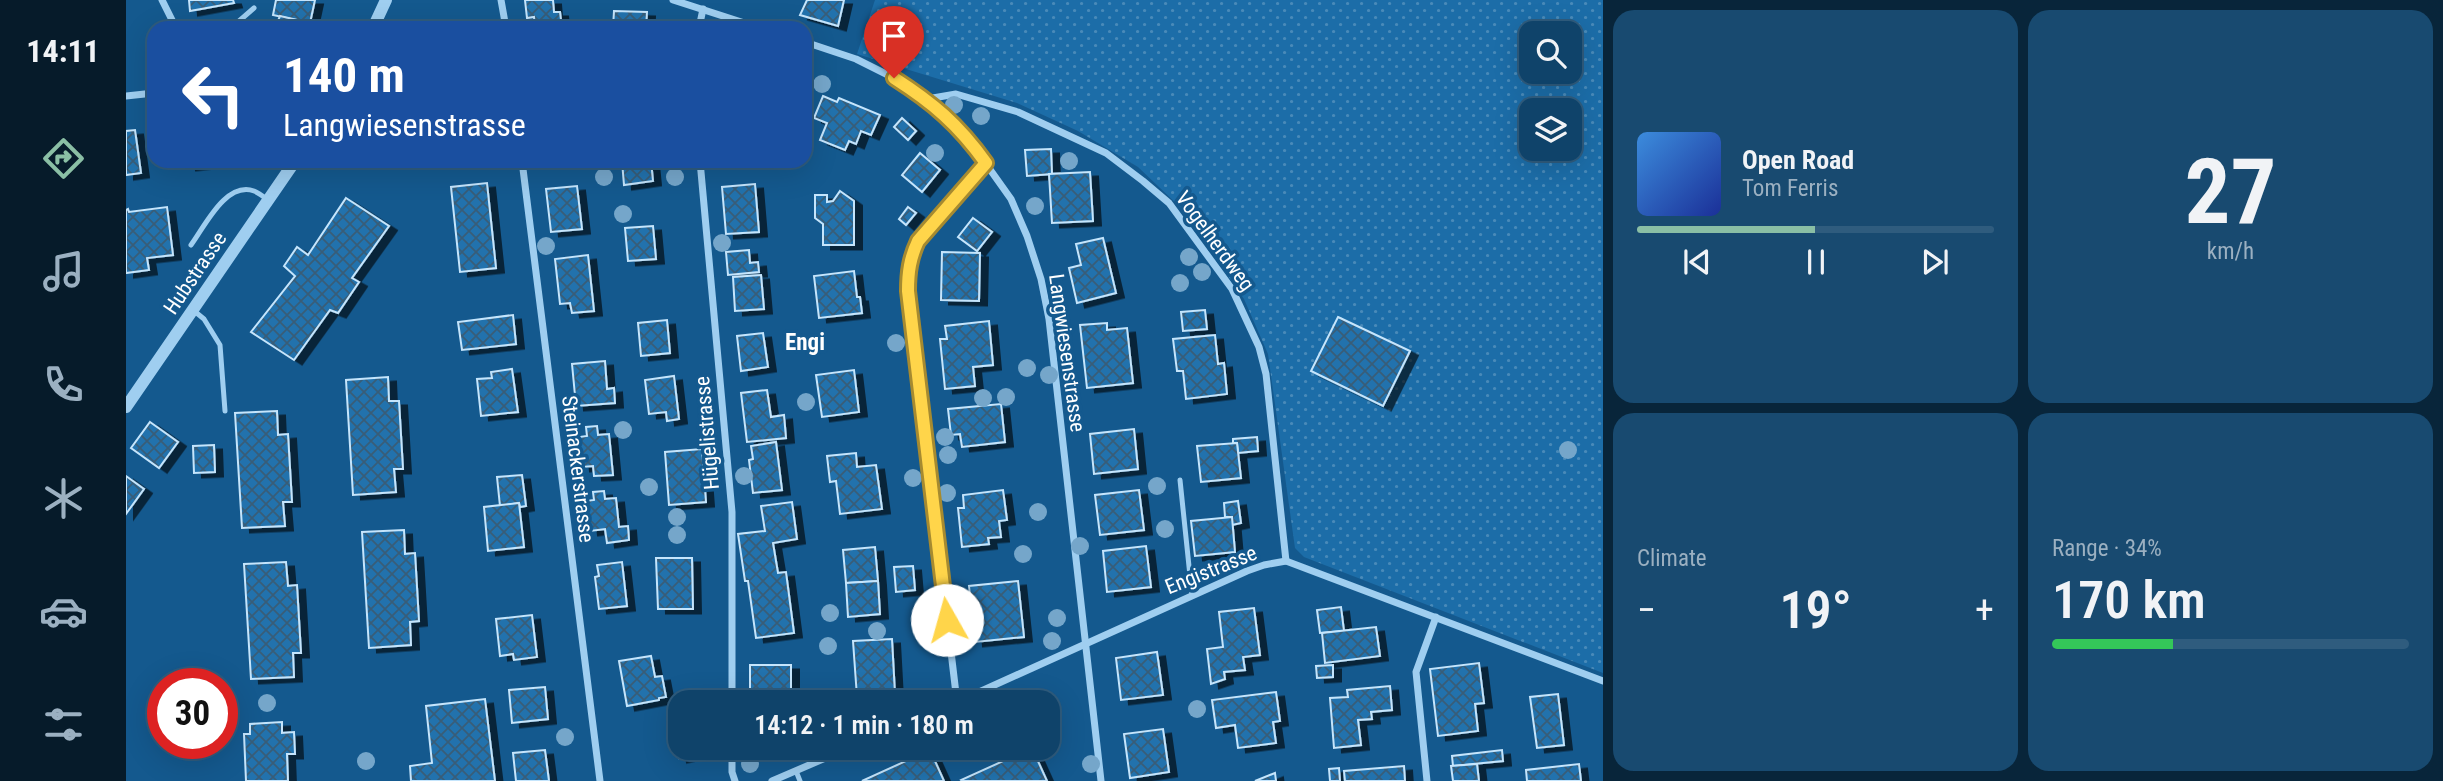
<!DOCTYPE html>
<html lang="en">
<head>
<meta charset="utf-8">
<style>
	body { margin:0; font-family:"Roboto Condensed",sans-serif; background:#184a70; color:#f1f3f6; height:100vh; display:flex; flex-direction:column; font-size:26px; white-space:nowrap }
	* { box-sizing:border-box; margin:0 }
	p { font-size:23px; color:#9bb0c1 }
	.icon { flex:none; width:38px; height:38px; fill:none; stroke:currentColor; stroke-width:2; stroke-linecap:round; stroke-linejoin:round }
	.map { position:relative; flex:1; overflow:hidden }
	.sheet { display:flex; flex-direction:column; gap:10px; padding:10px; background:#08253a; width:840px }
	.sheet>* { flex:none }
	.hud { position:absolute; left:21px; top:21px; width:665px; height:147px; border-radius:21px; box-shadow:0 7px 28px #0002,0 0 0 2px #2f5c7e; background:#1a4fa0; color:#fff; overflow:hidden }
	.buttons { position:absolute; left:1393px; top:21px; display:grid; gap:14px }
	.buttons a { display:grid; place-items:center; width:63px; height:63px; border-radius:14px; background:#0f436a; box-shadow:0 7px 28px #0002,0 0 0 2px #2f5c7e; font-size:35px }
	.speed { position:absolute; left:21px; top:668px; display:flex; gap:14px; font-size:35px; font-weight:700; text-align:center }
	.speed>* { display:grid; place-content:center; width:91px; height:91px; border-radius:50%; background:#0f436a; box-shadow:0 7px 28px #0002,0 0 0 2px #2f5c7e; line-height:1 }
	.speed .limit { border:10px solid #d22; background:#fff; color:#111 }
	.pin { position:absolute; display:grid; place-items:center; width:60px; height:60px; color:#fff; margin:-72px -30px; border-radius:50% 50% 50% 0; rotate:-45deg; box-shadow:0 0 7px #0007 }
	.pin .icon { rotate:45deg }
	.me { position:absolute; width:77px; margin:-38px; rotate:353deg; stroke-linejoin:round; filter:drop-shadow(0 0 5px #0008) }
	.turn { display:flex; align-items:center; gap:24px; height:147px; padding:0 21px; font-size:32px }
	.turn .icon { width:91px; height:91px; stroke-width:2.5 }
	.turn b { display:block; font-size:49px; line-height:60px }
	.big { font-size:52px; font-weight:600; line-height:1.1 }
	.sheet .card { flex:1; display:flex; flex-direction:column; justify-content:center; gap:10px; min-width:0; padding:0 24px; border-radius:21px; background:#184a70 }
	.sheet .dial { align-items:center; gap:0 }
	.dial b { font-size:91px; line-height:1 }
	.song { display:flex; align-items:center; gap:21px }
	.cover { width:84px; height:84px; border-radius:10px; background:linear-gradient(135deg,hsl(210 70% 55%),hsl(230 70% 35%)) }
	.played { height:7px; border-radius:4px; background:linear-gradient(90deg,#8abfa5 50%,#2f5c7e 50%) }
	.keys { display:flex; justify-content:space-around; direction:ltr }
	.heat { display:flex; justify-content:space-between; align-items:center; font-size:38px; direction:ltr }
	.charge { height:10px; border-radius:5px; background:linear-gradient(90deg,#34c759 34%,#2f5c7e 0) }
	.sheet .tiles { flex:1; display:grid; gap:10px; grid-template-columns:repeat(2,1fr) }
	.trip { position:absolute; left:542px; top:690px; width:392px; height:70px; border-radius:21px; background:#0f436a; box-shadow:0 7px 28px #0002,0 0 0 2px #2f5c7e; font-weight:600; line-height:70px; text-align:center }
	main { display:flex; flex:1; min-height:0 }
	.menu { display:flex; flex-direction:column; width:126px; justify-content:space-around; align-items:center; background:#061b2a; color:#9bb0c1 }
	.menu .icon { width:49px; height:49px }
	.menu .active { color:#8abfa5 }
	.menu b { font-size:32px; color:#f1f3f6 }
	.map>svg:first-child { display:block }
	.grass { fill:url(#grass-dots); fill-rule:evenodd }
	.building { fill:url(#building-cross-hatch); stroke:#c5e5fc; stroke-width:2; filter:url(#shadow) }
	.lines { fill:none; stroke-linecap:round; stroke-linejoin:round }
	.service { stroke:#9fcef0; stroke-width:5 }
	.minor { stroke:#9fcef0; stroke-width:7 }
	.tertiary { stroke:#9fcef0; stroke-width:12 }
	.tree { fill:#75a6ca }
	.route-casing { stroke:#a68a30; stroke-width:18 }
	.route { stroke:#ffd54a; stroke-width:12 }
	.labels { text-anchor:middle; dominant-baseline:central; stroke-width:7; stroke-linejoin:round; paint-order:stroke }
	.street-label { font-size:21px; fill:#fff; stroke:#14598e }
	.neighbourhood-label { font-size:23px; font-weight:bold; fill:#fff; stroke:#14598e }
</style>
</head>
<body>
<main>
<nav class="menu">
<b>14:11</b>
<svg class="icon active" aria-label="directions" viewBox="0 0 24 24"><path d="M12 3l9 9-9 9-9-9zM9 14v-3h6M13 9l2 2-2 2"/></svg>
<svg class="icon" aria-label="music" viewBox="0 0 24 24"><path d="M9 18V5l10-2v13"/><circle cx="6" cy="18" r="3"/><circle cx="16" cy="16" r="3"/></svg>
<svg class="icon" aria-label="phone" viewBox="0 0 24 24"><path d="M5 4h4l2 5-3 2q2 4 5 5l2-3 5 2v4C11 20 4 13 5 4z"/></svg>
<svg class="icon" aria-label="climate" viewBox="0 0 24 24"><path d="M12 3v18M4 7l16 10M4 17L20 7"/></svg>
<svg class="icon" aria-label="car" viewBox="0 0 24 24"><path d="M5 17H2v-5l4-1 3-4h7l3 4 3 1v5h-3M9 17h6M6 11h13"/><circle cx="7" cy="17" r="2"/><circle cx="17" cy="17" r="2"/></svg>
<svg class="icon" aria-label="filters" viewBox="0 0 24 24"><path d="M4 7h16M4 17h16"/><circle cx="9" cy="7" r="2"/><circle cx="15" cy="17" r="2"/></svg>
</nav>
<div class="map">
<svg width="1477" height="781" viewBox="0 0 1477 781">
	<defs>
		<pattern id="grass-dots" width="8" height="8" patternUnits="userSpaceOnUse" patternTransform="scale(1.75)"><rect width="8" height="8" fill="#1c6da8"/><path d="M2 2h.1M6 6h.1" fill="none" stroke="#498ab9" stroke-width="1.8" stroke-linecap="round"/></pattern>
		<pattern id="building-cross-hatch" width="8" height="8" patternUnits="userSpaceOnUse" patternTransform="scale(1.75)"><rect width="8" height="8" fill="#2272ad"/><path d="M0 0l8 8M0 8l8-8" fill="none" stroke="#395d78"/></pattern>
		<filter id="shadow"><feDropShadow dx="8" dy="4.5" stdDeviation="0" flood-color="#0009"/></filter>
	</defs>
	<rect width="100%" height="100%" fill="#14598e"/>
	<!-- grass -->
	<path class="grass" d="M 749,0 L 1477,0 L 1477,673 L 1178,557 L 1169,548 L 1142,354 L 1118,299 L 1054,207 L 1012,167 L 952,131 L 891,103 L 731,54 ZM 1405,33 L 1444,33 L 1444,72 L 1405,72 ZM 1405,110 L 1444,110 L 1444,149 L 1405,149 Z"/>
	<!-- building -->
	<g class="building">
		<polygon points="63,0 107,0 108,3 64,11"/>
		<polygon points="150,0 189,0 184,23 147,15"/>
		<polygon points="399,0 427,0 428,12 434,12 436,28 409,28 408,17 401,18"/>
		<polygon points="681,0 718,0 712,26 674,15"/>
		<polygon points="488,11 521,12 520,28 487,28"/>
		<polygon points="154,16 180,22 179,28 149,28"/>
		<polygon points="697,96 711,102 713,98 754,115 745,135 735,131 730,144 723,141 719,150 694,140 701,123 688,118"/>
		<polygon points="776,118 790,131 782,140 768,127"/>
		<polygon points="9,130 15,173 0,175 0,131"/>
		<polygon points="925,149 926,174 901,176 899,150"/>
		<polygon points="794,153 814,170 796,192 776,175"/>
		<polygon points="61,161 102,161 62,166"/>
		<polygon points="496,161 525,161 527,181 498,185"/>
		<polygon points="964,172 967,221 926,223 923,174"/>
		<polygon points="361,183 370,268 334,272 325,187"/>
		<polygon points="629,184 633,232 600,234 596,187"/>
		<polygon points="451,186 456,229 425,232 420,189"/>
		<polygon points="714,191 728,201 728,245 697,245 697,224 689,218 689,195 701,195 701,202 707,201"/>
		<polygon points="220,198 263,226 226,278 233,282 212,313 204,310 168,360 125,332 169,276 158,266 171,247 182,255"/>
		<polygon points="41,207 47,255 21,258 23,270 0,273 0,210 2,209 3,212"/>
		<polygon points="782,207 790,213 780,225 773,219"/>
		<polygon points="847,218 866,232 851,251 832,237"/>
		<polygon points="527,226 530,259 502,261 499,228"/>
		<polygon points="977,238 990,293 951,303 943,268 955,265 950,244"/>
		<polygon points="623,250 624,263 632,262 633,272 602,275 600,252"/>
		<polygon points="816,252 854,253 853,301 815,300"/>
		<polygon points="462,255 468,311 446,313 444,303 434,304 429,259"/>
		<polygon points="728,271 731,297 734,297 736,313 693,318 688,276"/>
		<polygon points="635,275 638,309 609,311 607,277"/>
		<polygon points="1079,310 1081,329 1057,331 1055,312"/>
		<polygon points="387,315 390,344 336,350 332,322"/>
		<polygon points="1212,317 1284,351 1257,406 1185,371"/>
		<polygon points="541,320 544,353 515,356 512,323"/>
		<polygon points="863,321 867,365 847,367 849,386 819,389 814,339 821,339 819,326"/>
		<polygon points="981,323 981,330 1001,328 1007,383 961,388 954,325"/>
		<polygon points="637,333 642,367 615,371 611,336"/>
		<polygon points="1089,335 1092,364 1098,363 1101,394 1060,399 1057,371 1051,371 1047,339"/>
		<polygon points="479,361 481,389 488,388 489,403 450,406 446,364"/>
		<polygon points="386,369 392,412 355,416 351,379 366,378 365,372"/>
		<polygon points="728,370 733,412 696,417 690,375"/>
		<polygon points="548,376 553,419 541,421 540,412 523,414 519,380"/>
		<polygon points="262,377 263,401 273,401 277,469 268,469 270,492 227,495 220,380"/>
		<polygon points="641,390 645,417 658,415 660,438 621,442 615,393"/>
		<polygon points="875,404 879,442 836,447 834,434 825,435 822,409"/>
		<polygon points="151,411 152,435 162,434 166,502 157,502 159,526 116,528 109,413"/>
		<polygon points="24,422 52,442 33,468 5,448"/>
		<polygon points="471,426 472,435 483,434 487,475 468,476 467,466 456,467 453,437 461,436 460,427"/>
		<polygon points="1008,429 1012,469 968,474 964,434"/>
		<polygon points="1131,437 1132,451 1112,453 1111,443 1107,443 1107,439"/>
		<polygon points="650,442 656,490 627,493 623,460 627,459 625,446"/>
		<polygon points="1111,443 1115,478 1075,482 1071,446"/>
		<polygon points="88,445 89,472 68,473 67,446"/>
		<polygon points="576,449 580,502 543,505 539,452"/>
		<polygon points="730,453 731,467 750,465 756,509 714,514 710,481 704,482 701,456"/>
		<polygon points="396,475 400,506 394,507 393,503 374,506 371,477"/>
		<polygon points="0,476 18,489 0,514"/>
		<polygon points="877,490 881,520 873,521 875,537 862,538 863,544 836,547 832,508 838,508 837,495"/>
		<polygon points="1013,490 1018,530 974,535 969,495"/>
		<polygon points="478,491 479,499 490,498 493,527 502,526 503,540 481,543 479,529 464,531 460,501 468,500 467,492"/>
		<polygon points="1112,501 1115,523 1106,525 1106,517 1099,517 1098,503"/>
		<polygon points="666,502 671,539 647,543 652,573 660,572 668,633 630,638 622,581 619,581 612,534 639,531 635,506"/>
		<polygon points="393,503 398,547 362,551 358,507"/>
		<polygon points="1106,517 1109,552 1069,556 1065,521"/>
		<polygon points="278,530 279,554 289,553 293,621 284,622 285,645 243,648 236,532"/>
		<polygon points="1020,546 1025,587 981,592 977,551"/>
		<polygon points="749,547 752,581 720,583 717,550"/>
		<polygon points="530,558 566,558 567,609 532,609"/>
		<polygon points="160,562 162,586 171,585 175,653 167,653 168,677 125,679 118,564"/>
		<polygon points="496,562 501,606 473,609 469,577 473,576 471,565"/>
		<polygon points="787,566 789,590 770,592 768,567"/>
		<polygon points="752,581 754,614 722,617 720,583"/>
		<polygon points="892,581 898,637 849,642 843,586"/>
		<polygon points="1215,607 1218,631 1194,633 1191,610"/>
		<polygon points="1128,608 1134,655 1117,657 1119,670 1098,672 1099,679 1085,684 1081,649 1097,647 1093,612"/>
		<polygon points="406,615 411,657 388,660 387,654 374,656 370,619"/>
		<polygon points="1250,627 1254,656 1199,663 1196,633"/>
		<polygon points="766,639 769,694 731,697 727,641"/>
		<polygon points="1031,652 1037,695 995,700 990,658"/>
		<polygon points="525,656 529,677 536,676 540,697 533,698 533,700 501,706 493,661"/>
		<polygon points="1353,663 1358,703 1349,704 1352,731 1312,736 1304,669"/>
		<polygon points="624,665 665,665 665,695 674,695 674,702 624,702"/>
		<polygon points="1207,665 1207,677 1191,678 1190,666"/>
		<polygon points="1264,686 1266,710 1245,712 1246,719 1232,720 1235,745 1208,748 1204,698 1222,697 1221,690"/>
		<polygon points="419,687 422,719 386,723 383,690"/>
		<polygon points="1150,692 1154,721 1147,722 1150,743 1112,748 1109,725 1090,728 1086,700"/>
		<polygon points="1432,694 1438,745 1411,748 1404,697"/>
		<polygon points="359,699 369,781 285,781 284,766 306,763 300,706"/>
		<polygon points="555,721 555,747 589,747 590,749 553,758 545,723"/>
		<polygon points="156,722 156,733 168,732 169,754 161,754 162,781 120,781 118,734 124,734 124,724"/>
		<polygon points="1037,729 1043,772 1004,778 998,734"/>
		<polygon points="906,748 921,781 836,781 835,780"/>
		<polygon points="419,750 423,781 390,781 387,753"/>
		<polygon points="804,750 818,781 736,781"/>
		<polygon points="1376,750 1377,761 1327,766 1326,756"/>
		<polygon points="1351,764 1353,781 1327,781 1325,766"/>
		<polygon points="1453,764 1455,781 1401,781 1400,770"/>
		<polygon points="1278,766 1279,781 1219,781 1218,771"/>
		<polygon points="1213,768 1214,781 1204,781 1203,769"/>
		<polygon points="1149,773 1150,781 1129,781"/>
	</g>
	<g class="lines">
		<!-- service -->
		<g class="service">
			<polyline points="105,28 128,8"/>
			<path d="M 65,245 C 79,226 100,181 128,191 C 133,193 138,197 142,200"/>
			<polyline points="67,310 78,319 94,345 99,411"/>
			<polyline points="1054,480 1066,595"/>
			<polyline points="670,771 674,781"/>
		</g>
		<!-- minor -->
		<g class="minor">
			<polyline points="36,0 50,28"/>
			<polyline points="375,0 380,28"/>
			<polyline points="547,0 634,28"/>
			<polyline points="573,28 577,9"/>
			<polyline points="679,42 730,59 768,78 801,99 838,133 885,199 901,236 915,279 923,319 975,781"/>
			<polyline points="0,96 28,93"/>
			<polyline points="801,99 830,94 892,112 980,153 1017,181 1043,203 1106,289 1133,347 1140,374 1160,561"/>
			<polyline points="396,161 474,781"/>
			<polyline points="574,161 606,512 606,702"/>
			<polyline points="831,702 1121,571 1138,565 1160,561 1477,681"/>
			<path d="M 831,702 L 782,291 C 782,272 784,258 792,241 L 860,163"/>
			<polyline points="606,747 606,772 609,781"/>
			<polyline points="646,781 725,747"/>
			<polyline points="1301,781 1290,672 1310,617"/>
		</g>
		<!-- tertiary -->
		<g class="tertiary">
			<polyline points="247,28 260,0"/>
			<polyline points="0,407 169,161"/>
		</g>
	</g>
	<!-- trees -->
	<g class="tree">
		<circle cx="696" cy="84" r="9"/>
		<circle cx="828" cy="105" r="9"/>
		<circle cx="855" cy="116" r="9"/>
		<circle cx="809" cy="153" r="9"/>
		<circle cx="943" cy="161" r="9"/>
		<circle cx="478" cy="177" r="9"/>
		<circle cx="549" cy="177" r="9"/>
		<circle cx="909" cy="206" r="9"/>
		<circle cx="497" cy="214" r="9"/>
		<circle cx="596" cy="243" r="9"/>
		<circle cx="420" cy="246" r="9"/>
		<circle cx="1063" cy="257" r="9"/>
		<circle cx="1076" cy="272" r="9"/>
		<circle cx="1054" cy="283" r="9"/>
		<circle cx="770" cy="343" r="9"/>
		<circle cx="901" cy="368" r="9"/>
		<circle cx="923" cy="375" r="9"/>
		<circle cx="880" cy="397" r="9"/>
		<circle cx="857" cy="398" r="9"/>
		<circle cx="680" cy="402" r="9"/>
		<circle cx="497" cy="430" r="9"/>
		<circle cx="819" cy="437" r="9"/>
		<circle cx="1442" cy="450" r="9"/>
		<circle cx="822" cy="455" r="9"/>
		<circle cx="618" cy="476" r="9"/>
		<circle cx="787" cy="478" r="9"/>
		<circle cx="1031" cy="486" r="9"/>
		<circle cx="523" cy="487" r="9"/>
		<circle cx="821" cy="493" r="9"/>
		<circle cx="912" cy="512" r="9"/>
		<circle cx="551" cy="517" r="9"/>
		<circle cx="1039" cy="529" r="9"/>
		<circle cx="551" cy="535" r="9"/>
		<circle cx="954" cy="546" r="9"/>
		<circle cx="897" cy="554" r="9"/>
		<circle cx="704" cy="613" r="9"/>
		<circle cx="931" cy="618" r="9"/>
		<circle cx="751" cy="631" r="9"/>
		<circle cx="926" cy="641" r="9"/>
		<circle cx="702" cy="646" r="9"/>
		<circle cx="141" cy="703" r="9"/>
		<circle cx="1071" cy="709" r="9"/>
		<circle cx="439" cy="737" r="9"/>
		<circle cx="240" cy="761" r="9"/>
		<circle cx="624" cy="764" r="9"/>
		<circle cx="965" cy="764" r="9"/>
	</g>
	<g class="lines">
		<!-- route casing -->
		<g class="route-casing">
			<path id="route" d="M 768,78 C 807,103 832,124 860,163 L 792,241 C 784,258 782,272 782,291 L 821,620"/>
		</g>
		<!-- route -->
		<use href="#route" class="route"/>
	</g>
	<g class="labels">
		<!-- street labels -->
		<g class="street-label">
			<text transform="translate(1089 241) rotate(54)">Vogelherdweg</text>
			<text transform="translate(69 273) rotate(-56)">Hubstrasse</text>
			<text transform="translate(941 353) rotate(82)">Langwiesenstrasse</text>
			<text transform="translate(581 433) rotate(-95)">Hügelistrasse</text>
			<text transform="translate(452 469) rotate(83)">Steinackerstrasse</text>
			<text transform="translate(1085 570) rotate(-22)">Engistrasse</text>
		</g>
		<!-- neighbourhood labels -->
		<g class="neighbourhood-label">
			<text x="679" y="342">Engi</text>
		</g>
	</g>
</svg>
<div class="buttons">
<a><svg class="icon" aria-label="search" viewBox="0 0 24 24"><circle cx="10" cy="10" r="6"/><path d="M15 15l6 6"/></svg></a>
<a><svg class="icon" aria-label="layers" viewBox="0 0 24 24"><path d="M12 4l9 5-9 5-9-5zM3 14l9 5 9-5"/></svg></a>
</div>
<div class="speed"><div class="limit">30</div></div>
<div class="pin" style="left:768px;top:78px;background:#d93025"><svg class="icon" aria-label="arrive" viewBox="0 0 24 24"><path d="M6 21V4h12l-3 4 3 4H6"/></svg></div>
<svg class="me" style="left:821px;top:620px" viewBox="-20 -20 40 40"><circle r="19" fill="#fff"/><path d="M0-13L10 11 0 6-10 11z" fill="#ffd54a"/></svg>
<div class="trip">14:12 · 1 min · 180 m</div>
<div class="hud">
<div class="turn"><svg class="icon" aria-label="left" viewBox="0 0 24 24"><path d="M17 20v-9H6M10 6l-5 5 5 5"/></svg><div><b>140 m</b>Langwiesenstrasse</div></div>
</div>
</div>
<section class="sheet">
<div class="tiles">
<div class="card">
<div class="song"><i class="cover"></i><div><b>Open Road</b><p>Tom Ferris</p></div></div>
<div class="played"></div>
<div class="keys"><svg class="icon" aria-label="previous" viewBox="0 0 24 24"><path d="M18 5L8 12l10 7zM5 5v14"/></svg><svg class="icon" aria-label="pause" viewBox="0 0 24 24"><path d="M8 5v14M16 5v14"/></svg><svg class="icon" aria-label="next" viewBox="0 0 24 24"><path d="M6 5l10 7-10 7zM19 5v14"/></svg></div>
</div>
<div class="card dial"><b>27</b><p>km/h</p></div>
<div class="card"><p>Climate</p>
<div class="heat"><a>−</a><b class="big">19°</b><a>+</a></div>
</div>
<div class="card"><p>Range · 34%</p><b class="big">170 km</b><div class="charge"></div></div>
</div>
</section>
</main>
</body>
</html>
